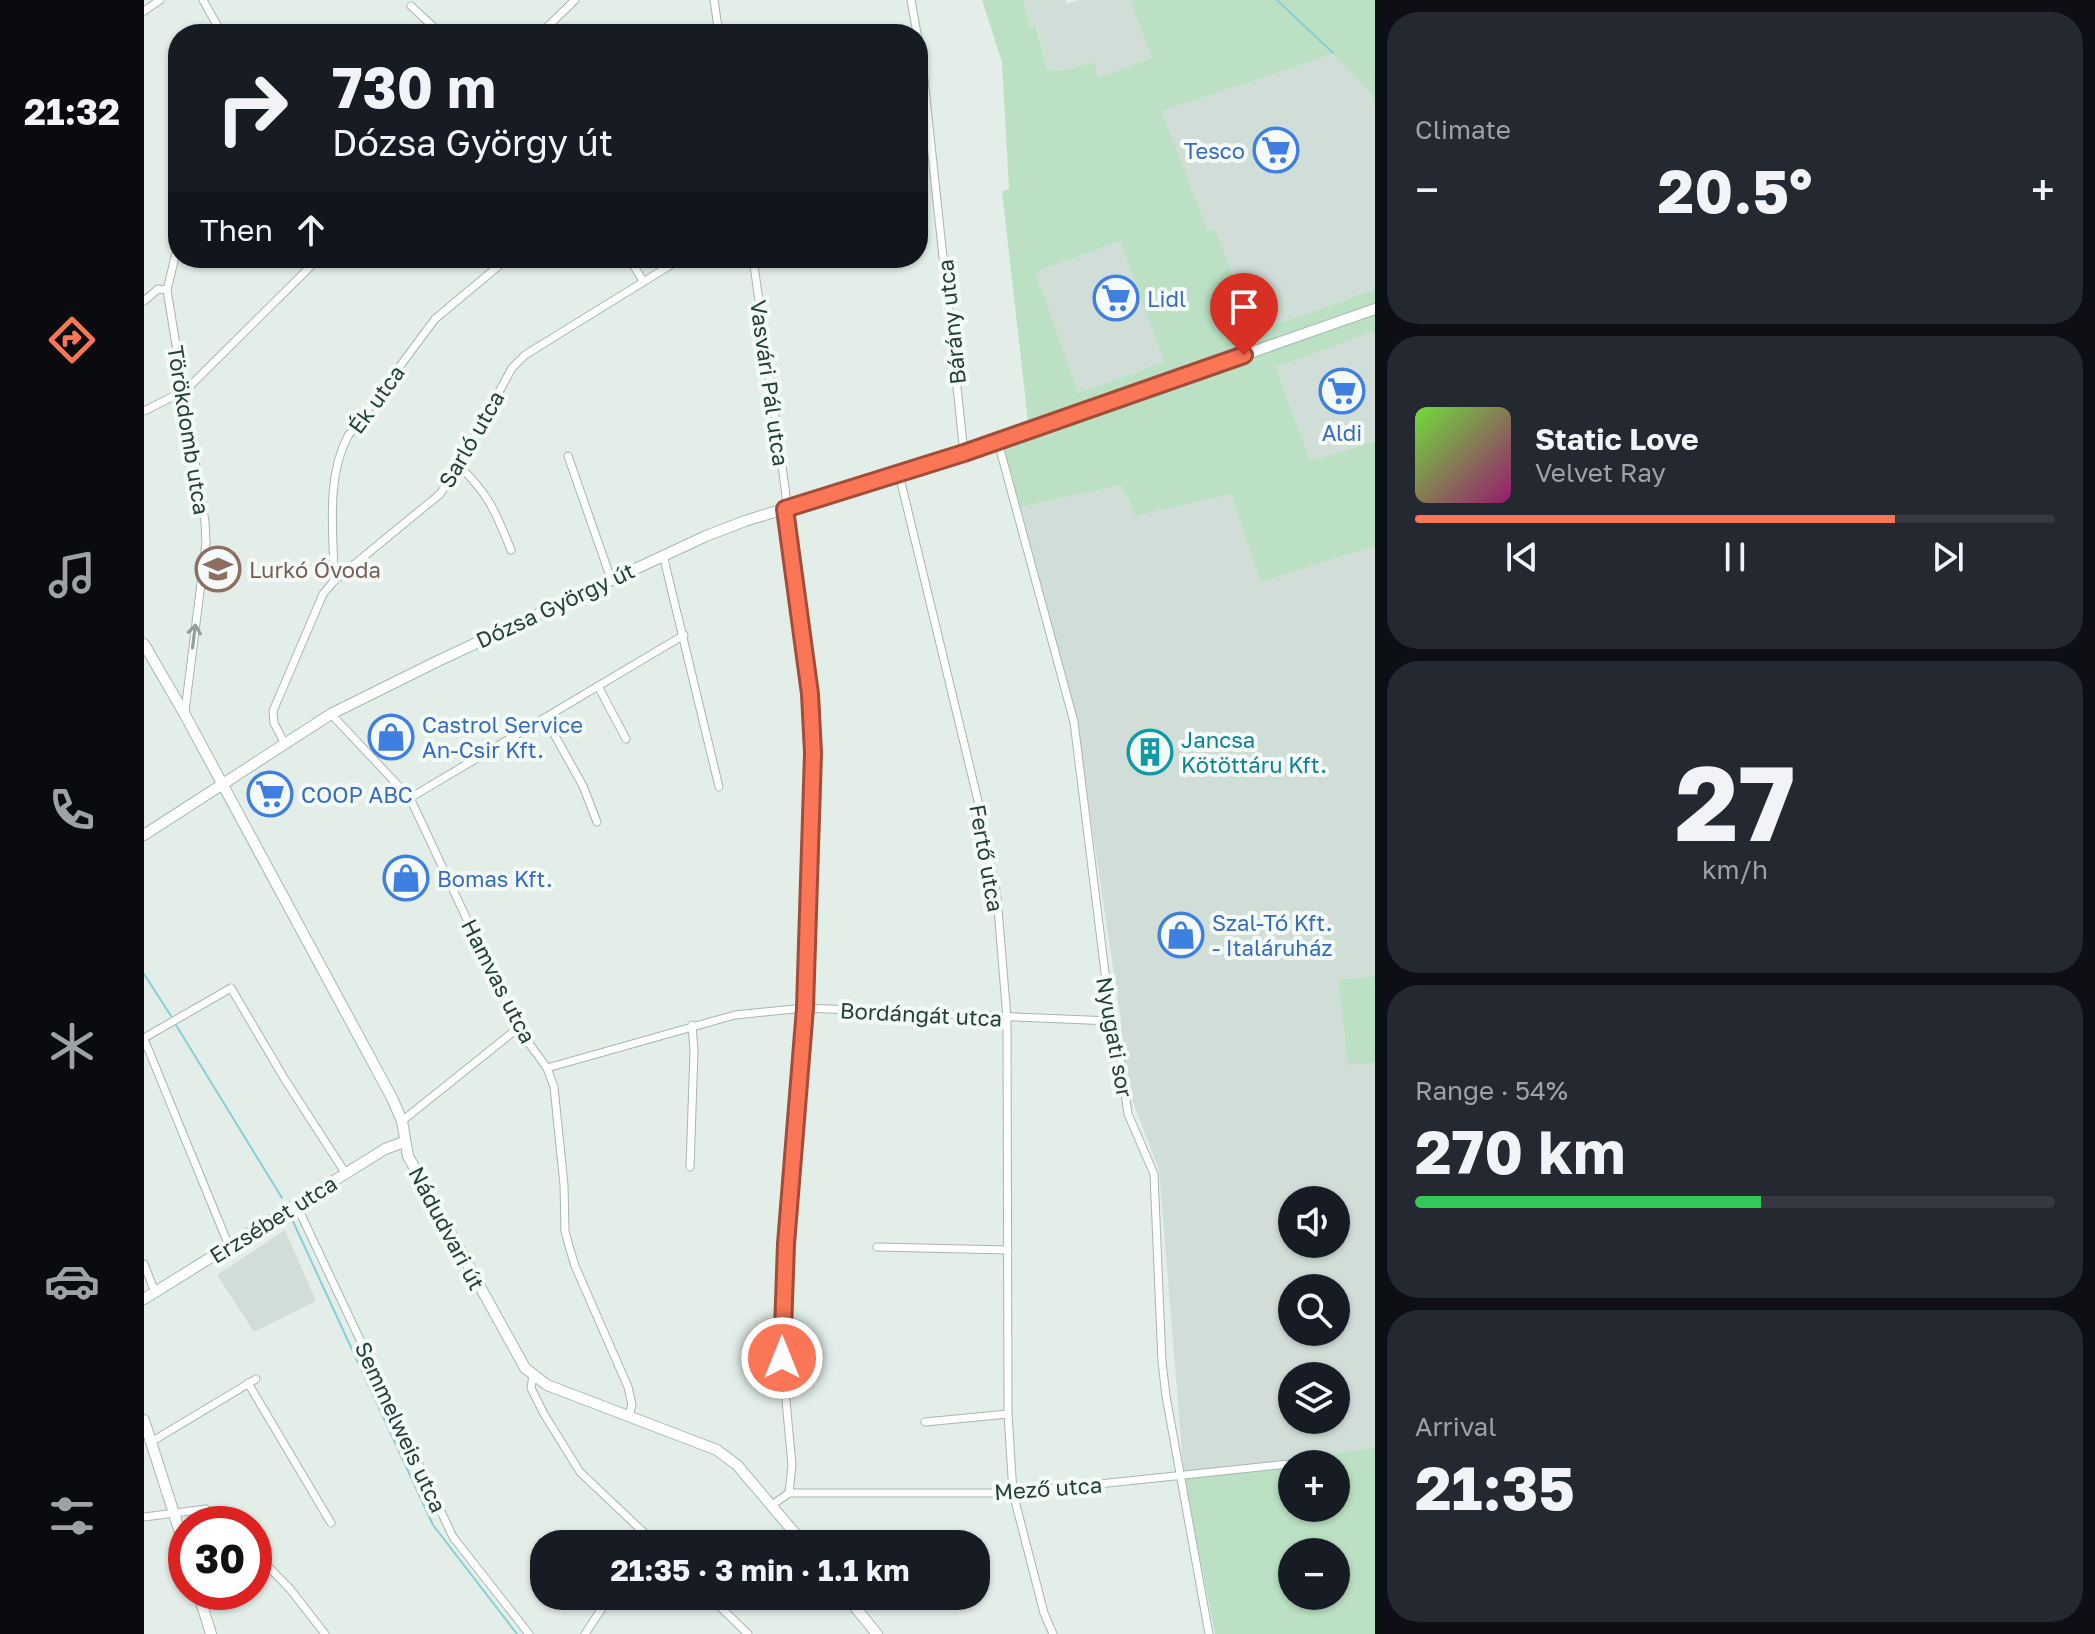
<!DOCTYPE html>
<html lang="en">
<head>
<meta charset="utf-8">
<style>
	body { margin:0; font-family:"Golos Text",sans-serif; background:#242831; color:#f1f3f6; height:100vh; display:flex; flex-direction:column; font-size:30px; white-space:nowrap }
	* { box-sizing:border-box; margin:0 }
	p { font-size:26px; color:#9ea1a6 }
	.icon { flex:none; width:44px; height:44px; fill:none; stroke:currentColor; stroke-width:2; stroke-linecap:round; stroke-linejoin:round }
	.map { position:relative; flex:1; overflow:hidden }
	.panel { display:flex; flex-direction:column; gap:12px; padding:12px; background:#0d0f14; width:720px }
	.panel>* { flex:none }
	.guide { position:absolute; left:24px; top:24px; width:760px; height:244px; border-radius:32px; box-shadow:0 2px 6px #0004; background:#171b24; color:#f1f3f6; overflow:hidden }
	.controls { position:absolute; left:1134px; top:1186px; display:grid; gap:16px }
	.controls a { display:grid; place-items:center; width:72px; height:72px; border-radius:50%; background:#171b24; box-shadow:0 2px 6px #0004; font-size:40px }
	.speed { position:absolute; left:24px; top:1506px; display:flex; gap:16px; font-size:40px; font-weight:700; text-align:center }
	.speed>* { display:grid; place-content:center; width:104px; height:104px; border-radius:50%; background:#171b24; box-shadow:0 2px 6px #0004; line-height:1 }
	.speed .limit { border:12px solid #d22; background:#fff; color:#111 }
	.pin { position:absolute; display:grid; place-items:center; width:68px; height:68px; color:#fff; margin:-82px -34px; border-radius:50% 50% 50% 0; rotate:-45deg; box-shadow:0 0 8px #0007 }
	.pin .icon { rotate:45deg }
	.me { position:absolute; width:88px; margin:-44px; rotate:0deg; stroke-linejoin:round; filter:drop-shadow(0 0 6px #0008) }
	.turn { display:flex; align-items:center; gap:28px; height:168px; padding:0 32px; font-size:36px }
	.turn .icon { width:104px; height:104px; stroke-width:2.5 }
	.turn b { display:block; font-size:56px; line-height:68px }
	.then { display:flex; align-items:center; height:76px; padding:0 32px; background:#0003; gap:16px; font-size:30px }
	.big { font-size:60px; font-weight:700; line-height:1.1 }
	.panel .widget { flex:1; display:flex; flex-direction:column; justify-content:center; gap:12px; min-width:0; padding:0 28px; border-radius:32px; background:#242831 }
	.panel .dial { align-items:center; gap:0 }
	.dial b { font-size:104px; line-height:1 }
	.song { display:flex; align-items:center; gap:24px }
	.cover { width:96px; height:96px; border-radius:12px; background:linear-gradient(135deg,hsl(100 70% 55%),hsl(320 70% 35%)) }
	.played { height:8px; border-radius:4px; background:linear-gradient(90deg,#fa7656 75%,#363941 75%) }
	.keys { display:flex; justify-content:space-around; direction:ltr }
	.heat { display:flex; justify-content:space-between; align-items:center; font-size:44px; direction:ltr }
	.charge { height:12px; border-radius:6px; background:linear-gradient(90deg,#34c759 54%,#363941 0) }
	.trip { position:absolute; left:386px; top:1530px; width:460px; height:80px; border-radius:32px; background:#171b24; box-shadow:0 2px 6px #0004; font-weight:700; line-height:80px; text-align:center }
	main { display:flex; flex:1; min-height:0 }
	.dock { display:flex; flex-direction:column; width:144px; justify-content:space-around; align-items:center; background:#090b0e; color:#9ea1a6 }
	.dock .icon { width:56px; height:56px }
	.dock .selected { color:#fa7656 }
	.dock b { font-size:36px; color:#f1f3f6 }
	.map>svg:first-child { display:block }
	.built { fill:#d1ded8; fill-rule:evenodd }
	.green { fill:#bbe0c3; fill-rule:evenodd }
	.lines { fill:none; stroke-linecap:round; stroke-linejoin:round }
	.stream { stroke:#89ced6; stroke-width:2 }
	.street-casing { stroke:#a5b7b0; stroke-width:9 }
	.secondary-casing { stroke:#a1bab0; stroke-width:12 }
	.street { stroke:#fff; stroke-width:7 }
	.secondary { stroke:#fff; stroke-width:10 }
	.oneway { stroke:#90a09b }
	.route-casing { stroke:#a24d38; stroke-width:20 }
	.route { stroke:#fa7656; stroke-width:14 }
	.labels { text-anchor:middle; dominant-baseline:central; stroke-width:8; stroke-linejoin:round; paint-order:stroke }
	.shop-label { font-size:22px; fill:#366cbe; stroke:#f4faf7; text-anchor:start }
	.street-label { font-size:22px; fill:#224137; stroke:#f4faf7 }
	.education-label { font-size:22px; fill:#785e54; stroke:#f4faf7; text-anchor:start }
	.culture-label { font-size:22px; fill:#0d838f; stroke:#f4faf7; text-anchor:start }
</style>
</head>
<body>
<main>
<nav class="dock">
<b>21:32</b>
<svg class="icon selected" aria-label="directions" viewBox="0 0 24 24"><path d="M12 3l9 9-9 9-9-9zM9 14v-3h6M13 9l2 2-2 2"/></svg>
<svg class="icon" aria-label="music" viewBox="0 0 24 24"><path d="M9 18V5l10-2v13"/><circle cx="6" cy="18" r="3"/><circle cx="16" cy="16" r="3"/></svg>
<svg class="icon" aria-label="phone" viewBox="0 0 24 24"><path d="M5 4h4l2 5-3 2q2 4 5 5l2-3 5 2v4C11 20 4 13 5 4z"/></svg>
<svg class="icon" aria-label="climate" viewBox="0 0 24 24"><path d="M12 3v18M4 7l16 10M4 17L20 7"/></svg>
<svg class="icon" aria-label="car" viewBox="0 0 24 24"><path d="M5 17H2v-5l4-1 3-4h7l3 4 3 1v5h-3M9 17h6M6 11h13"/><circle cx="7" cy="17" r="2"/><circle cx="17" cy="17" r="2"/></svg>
<svg class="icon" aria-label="filters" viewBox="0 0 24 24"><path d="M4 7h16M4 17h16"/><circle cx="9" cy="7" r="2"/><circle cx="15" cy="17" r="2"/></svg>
</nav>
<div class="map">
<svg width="1231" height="1634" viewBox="0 0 1231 1634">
	<rect width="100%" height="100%" fill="#e3eee9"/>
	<!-- built -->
	<g class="built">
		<polygon points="879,0 921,0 923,4 934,0 990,0 986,2 1008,59 954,78 949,62 913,71 903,69 893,26 886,27"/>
		<polygon points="1189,54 1224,90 1231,101 1231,289 1111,332 1071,229 1064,231 1016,111"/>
		<polygon points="976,241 1020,362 934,393 890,272"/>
		<polygon points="1231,331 1231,441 1166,461 1132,366"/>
		<path d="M 977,485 L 992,516 L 1087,494 L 1117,582 L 1231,546 L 1231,976 L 1194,980 L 1204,1065 L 1231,1063 L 1231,1447 L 1040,1477 L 1015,1170 L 984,1089 L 978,1052 L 977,1021 L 930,706 L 876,507 ZM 1148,1200 L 1192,1200 L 1192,1244 L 1148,1244 ZM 1148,1288 L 1192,1288 L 1192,1332 L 1148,1332 ZM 1148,1376 L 1192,1376 L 1192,1420 L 1148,1420 Z"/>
		<polygon points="141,1230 172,1301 110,1332 73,1275"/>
	</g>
	<!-- green -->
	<g class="green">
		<path d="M 838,0 L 879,0 L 886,27 L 892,26 L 903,69 L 914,71 L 950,62 L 954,78 L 1008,58 L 986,2 L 990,0 L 1231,0 L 1231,101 L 1224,90 L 1189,54 L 1017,111 L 1064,231 L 1071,229 L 1111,332 L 1231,289 L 1231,331 L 1132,367 L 1166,461 L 1231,441 L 1231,546 L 1117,582 L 1087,494 L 992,516 L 977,485 L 876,507 L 856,433 L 884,421 L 858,191 L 865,189 L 858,62 ZM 976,241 L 1020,362 L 934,393 L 891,272 Z"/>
		<polygon points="1231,976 1231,1063 1204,1065 1194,980"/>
		<path d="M 1231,1447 L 1231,1634 L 1071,1634 L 1040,1477 ZM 1148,1464 L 1192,1464 L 1192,1508 L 1148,1508 ZM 1148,1552 L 1192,1552 L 1192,1596 L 1148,1596 Z"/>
	</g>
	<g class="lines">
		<!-- stream -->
		<g class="stream">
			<polyline points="1133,0 1189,53"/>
			<polyline points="0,974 27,1016"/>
			<polyline points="32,1025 138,1198"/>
			<polyline points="146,1215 289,1525 373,1634"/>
		</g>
		<!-- street casing -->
		<g class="street-casing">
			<g id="street">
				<polyline points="59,0 78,34"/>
				<polyline points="570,0 575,34"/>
				<polyline points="767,0 778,61 820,453"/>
				<polyline points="267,6 297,34"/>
				<polyline points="0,11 16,0"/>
				<polyline points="245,29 252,34"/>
				<polyline points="396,34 431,0"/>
				<polyline points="34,245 23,290 61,522 62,543 41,711"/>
				<polyline points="485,258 499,281"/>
				<polyline points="609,258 641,488 666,694 669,753 661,1008 639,1302 638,1358 648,1465 645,1493"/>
				<polyline points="0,301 14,289 23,290"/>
				<polyline points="0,411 38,392 48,384 175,258"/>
				<polyline points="854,442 930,722 967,1021 975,1051 984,1114 1010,1174 1018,1362 1022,1396 1065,1634"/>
				<polyline points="424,456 467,579"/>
				<path d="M 315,466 C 345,494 352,513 367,550"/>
				<polyline points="755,474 834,801 853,897 863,1018 864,1414 869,1493 900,1613 909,1634"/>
				<polyline points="519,555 575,787"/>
				<path d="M 190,581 C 190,535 181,479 204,436 L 291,319 L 364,258"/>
				<polyline points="454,686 482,739"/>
				<polyline points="187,714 266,798 374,1028 403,1068 410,1087 420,1185 421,1231 425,1246 431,1266 484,1387 488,1405 485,1416"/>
				<polyline points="401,718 439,786 453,822"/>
				<polyline points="141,744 130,723 129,711 179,594 190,581 296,494 315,466 368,368 381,355 538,258"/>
				<polyline points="266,798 540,635"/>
				<polyline points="0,1038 87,988 140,1078 202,1174"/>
				<polyline points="0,1039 85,1246"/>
				<polyline points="403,1068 591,1015 661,1008 967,1021"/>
				<polyline points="258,1121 374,1028"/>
				<polyline points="546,1167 550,1051 548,1025"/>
				<polyline points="152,1204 309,1537 385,1634"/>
				<polyline points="733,1247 864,1250"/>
				<polyline points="0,1264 11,1292"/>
				<polyline points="389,1376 387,1388 400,1414 436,1472 512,1544"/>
				<polyline points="104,1383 187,1523"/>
				<polyline points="781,1422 864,1414"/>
				<polyline points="7,1442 112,1379"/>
				<polyline points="645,1493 869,1493 1163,1462"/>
				<polyline points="628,1505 645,1493"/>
				<polyline points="0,1517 62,1509 82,1524"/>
				<polyline points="110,1552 146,1589 181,1634"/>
				<polyline points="565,1596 604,1634"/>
				<polyline points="441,1634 466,1596"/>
			</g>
		</g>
		<!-- secondary casing -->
		<g class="secondary-casing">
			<g id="secondary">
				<polyline points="0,644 40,713 248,1098 258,1121 264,1156 381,1368 403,1385 573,1450 593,1465 660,1544"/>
				<polyline points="0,835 187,714 296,660 562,536 601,521 820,453 1231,309"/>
				<polyline points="0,1299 241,1149 260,1142"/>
				<polyline points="0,1420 42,1551"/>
				<polyline points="54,1592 67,1634"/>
				<polyline points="702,1596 733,1634"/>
			</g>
		</g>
		<!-- street -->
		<use href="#street" class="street"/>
		<!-- secondary -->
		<use href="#secondary" class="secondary"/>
	</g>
	<!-- one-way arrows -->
	<defs><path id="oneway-shaft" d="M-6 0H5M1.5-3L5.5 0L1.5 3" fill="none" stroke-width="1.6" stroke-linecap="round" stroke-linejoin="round" transform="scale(2)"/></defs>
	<use class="oneway" href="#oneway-shaft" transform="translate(50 636) rotate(-83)"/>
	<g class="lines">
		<!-- route casing -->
		<g class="route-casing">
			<polyline id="route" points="638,1358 642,1244 661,1008 669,753 666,694 641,509 820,453 1100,355"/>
		</g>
		<!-- route -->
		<use href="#route" class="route"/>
	</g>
	<!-- icons -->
	<defs>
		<g id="supermarket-ring" transform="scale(2.3)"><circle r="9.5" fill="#f4faf7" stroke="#3f7fe0" stroke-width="1.5"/><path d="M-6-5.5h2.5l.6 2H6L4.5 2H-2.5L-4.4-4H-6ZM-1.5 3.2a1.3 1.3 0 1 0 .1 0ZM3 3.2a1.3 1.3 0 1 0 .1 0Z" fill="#3f7fe0"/></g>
		<g id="school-ring" transform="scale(2.3)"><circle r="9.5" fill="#f4faf7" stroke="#8d6e63" stroke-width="1.5"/><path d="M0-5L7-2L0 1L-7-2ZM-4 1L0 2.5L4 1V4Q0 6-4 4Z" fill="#8d6e63"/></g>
		<g id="shop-ring" transform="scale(2.3)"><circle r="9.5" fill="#f4faf7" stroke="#3f7fe0" stroke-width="1.5"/><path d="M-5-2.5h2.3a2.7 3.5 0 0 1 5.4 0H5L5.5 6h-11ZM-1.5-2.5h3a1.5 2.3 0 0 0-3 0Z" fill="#3f7fe0"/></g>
		<g id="building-ring" transform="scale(2.3)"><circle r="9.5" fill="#f4faf7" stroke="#0f9aa8" stroke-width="1.5"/><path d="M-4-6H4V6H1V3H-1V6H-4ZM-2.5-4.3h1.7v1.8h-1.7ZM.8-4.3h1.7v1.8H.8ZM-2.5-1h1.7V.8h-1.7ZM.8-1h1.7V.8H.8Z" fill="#0f9aa8"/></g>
	</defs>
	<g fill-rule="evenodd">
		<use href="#supermarket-ring" x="1132" y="150"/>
		<use href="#supermarket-ring" x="972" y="298"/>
		<use href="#supermarket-ring" x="1198" y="391"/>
		<use href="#school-ring" x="74" y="569"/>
		<use href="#shop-ring" x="247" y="737"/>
		<use href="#building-ring" x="1006" y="752"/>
		<use href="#supermarket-ring" x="126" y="794"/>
		<use href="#shop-ring" x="262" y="878"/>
		<use href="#shop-ring" x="1037" y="935"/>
	</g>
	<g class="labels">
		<!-- shop labels -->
		<g class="shop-label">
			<text x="1101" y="150" text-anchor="end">Tesco</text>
			<text x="1003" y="298">Lidl</text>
			<text x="1198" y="432" text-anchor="middle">Aldi</text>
			<text x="278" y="724">Castrol Service<tspan x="278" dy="25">An-Csir Kft.</tspan></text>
			<text x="157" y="794">COOP ABC</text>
			<text x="293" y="878">Bomas Kft.</text>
			<text x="1068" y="922">Szal-Tó Kft.<tspan x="1068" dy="25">- Italáruház</tspan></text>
		</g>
		<!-- street labels -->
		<g class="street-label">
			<text transform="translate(807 322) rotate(-96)">Bárány utca</text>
			<text transform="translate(626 383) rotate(82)">Vasvári Pál utca</text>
			<text transform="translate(232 399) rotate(-54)">Ék utca</text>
			<text transform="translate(45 430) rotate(81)">Törökdomb utca</text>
			<text transform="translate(327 439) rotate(-60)">Sarló utca</text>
			<text transform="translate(411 605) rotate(-25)">Dózsa György út</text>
			<text transform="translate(843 858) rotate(80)">Fertő utca</text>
			<text transform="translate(355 981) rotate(63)">Hamvas utca</text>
			<text transform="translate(777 1014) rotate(3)">Bordángát utca</text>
			<text transform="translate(971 1037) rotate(80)">Nyugati sor</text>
			<text transform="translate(129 1219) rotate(-32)">Erzsébet utca</text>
			<text transform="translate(303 1228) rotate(62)">Nádudvari út</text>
			<text transform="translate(257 1427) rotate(65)">Semmelweis utca</text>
			<text transform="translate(904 1488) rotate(-4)">Mező utca</text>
		</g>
		<!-- education labels -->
		<g class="education-label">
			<text x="105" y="569">Lurkó Óvoda</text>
		</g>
		<!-- culture labels -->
		<g class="culture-label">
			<text x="1037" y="739">Jancsa<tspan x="1037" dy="25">Kötöttáru Kft.</tspan></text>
		</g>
	</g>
</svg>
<div class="controls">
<a><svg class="icon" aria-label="sound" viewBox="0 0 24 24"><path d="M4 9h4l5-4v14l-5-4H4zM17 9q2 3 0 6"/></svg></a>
<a><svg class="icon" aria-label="search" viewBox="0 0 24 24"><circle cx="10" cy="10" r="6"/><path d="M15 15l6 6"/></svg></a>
<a><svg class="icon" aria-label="layers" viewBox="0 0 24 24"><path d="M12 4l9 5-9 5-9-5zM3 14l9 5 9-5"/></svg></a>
<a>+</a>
<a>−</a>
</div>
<div class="speed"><div class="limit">30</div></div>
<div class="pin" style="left:1100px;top:355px;background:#d93025"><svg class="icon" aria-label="arrive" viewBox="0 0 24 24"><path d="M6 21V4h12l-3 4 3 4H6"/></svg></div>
<svg class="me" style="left:638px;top:1358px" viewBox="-20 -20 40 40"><circle r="17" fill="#fa7656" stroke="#fff" stroke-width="3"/><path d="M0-11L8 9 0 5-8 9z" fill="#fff"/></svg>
<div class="trip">21:35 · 3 min · 1.1 km</div>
<div class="guide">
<div class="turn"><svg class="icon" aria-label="right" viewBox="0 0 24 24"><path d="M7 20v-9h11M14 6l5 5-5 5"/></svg><div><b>730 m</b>Dózsa György út</div></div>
<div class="then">Then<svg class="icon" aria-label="ahead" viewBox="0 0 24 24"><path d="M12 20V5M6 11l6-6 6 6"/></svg></div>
</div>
</div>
<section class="panel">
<div class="widget"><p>Climate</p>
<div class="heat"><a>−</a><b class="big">20.5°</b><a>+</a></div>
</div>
<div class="widget">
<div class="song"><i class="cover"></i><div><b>Static Love</b><p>Velvet Ray</p></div></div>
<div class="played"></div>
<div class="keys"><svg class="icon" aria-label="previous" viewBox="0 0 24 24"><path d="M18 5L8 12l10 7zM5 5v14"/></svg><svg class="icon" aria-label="pause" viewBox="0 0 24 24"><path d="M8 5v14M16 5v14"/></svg><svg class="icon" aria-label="next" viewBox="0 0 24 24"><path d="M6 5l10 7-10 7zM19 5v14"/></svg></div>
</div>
<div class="widget dial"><b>27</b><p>km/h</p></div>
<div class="widget"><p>Range · 54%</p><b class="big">270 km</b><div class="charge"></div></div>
<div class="widget"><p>Arrival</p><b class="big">21:35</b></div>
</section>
</main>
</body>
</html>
